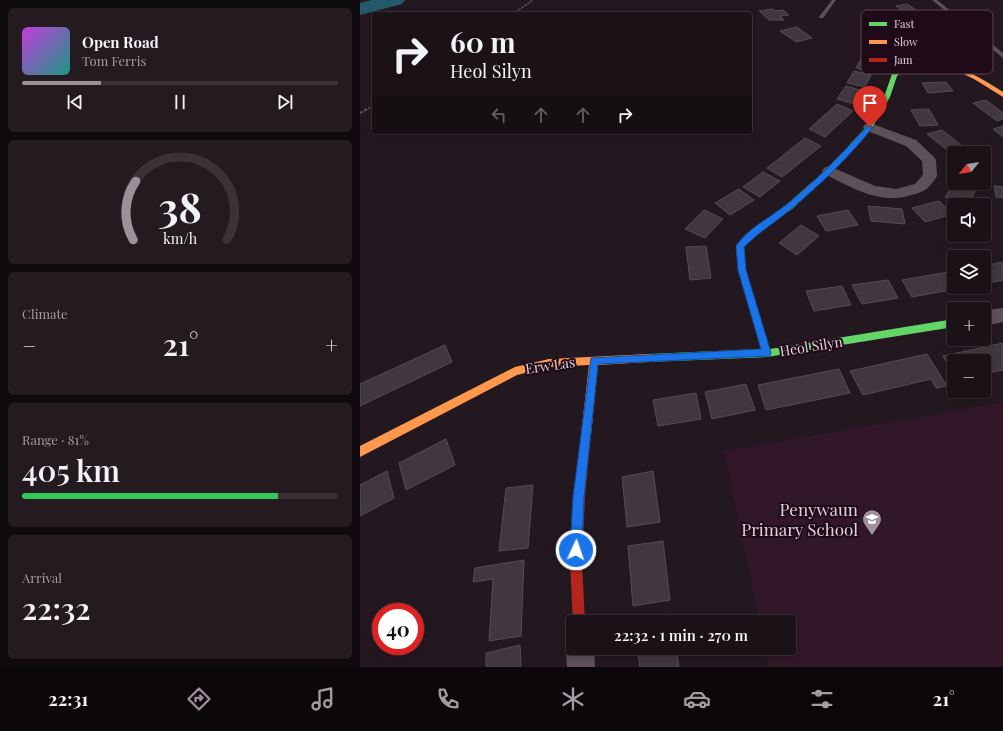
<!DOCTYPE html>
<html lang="en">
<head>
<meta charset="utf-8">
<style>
	body { margin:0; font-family:"Playfair Display",serif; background:#241b21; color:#f1f3f6; height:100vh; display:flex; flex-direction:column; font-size:15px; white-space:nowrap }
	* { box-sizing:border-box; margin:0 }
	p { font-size:13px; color:#a09ea2 }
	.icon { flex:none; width:22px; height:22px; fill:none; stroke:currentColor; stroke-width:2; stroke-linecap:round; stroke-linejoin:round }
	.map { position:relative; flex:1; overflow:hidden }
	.sheet { display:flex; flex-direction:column; gap:8px; padding:8px; background:#0f0a0d; width:360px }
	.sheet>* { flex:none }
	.top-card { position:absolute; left:12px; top:12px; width:380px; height:122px; border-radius:4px; box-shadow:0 2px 6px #0003,0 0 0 1px #393237; background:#1b1218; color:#f1f3f6; overflow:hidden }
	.needle { width:26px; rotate:240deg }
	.tools { position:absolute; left:587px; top:146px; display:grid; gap:8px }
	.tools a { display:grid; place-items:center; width:44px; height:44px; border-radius:4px; background:#1b1218; box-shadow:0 2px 6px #0003,0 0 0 1px #393237; font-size:20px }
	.speed { position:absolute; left:12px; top:603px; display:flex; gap:8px; font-size:20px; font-weight:700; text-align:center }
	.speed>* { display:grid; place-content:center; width:52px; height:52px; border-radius:50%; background:#1b1218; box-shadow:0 2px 6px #0003,0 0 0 1px #393237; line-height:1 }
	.speed .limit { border:6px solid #d22; background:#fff; color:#111 }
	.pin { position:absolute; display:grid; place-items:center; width:34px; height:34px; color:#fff; margin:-41px -17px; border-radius:50% 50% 50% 0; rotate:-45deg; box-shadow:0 0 4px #0007 }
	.pin .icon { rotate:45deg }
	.me { position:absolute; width:44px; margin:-22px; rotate:3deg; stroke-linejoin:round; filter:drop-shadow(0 0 3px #0008) }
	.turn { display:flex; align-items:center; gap:14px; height:84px; padding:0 12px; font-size:18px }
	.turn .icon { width:52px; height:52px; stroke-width:2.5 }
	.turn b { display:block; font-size:28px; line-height:34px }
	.lanes { display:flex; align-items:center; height:38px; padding:0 12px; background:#0003; justify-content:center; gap:20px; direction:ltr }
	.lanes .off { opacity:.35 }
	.big { font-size:30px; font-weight:600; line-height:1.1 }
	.sheet .widget { flex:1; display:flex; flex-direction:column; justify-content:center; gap:6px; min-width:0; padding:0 14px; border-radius:6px; background:#241b21 }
	.sheet .dial { align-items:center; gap:0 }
	.dial svg { height:104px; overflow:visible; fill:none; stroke:#393237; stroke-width:7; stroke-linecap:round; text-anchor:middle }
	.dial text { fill:#f1f3f6; stroke:none }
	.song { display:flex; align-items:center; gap:12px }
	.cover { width:48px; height:48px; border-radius:6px; background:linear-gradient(135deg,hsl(290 70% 55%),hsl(170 70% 35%)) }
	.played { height:4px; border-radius:2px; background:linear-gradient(90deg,#9e9098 25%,#393237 25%) }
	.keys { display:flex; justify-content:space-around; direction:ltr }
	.heat { display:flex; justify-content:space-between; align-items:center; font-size:22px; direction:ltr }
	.charge { height:6px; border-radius:3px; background:linear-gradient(90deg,#34c759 81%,#393237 0) }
	.trip { position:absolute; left:206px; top:615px; width:230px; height:40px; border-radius:4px; background:#1b1218; box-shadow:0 2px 6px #0003,0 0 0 1px #393237; font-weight:600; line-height:40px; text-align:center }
	.menu { display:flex; height:64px; justify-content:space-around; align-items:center; background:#0b070a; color:#a09ea2 }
	.menu .icon { width:28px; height:28px }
	.menu .on { color:#9e9098 }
	.menu b { font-size:18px; color:#f1f3f6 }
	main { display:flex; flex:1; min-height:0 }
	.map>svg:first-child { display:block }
	.built { fill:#321729 }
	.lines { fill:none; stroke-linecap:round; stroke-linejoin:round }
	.river { fill:#235a69; fill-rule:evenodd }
	.building { fill:#41373e; stroke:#574c53 }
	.path-far1 { stroke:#60545c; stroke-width:1.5; stroke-dasharray:2.5 1; stroke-linecap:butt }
	.path { stroke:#60545c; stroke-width:2; stroke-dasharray:3 1.5; stroke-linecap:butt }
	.lane { fill:#5e5059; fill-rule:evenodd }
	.street { fill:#5e5059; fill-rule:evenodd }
	.fast { fill:#63d668; fill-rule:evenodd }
	.slow { fill:#ff974d; fill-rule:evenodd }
	.jam { fill:#b3261e; fill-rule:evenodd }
	.route { fill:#1a73e8; stroke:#114b97 }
	.labels { text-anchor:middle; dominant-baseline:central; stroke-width:4; stroke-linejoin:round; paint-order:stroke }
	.street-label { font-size:14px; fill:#e0d0d9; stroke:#1f0a18 }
	.near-poi-label { font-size:17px; fill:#e0d0d9; stroke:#1f0a18; text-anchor:end }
	.key { fill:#1f0a18; stroke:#594552; stroke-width:1 }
	.key-label { font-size:11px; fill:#e0d0d9 }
</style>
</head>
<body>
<main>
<section class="sheet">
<div class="widget">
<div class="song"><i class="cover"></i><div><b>Open Road</b><p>Tom Ferris</p></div></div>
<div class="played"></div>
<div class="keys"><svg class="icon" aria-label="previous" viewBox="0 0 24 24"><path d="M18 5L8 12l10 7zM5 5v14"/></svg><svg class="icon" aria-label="pause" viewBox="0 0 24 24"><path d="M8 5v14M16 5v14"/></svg><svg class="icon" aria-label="next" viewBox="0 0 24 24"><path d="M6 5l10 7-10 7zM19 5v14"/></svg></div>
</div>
<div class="widget dial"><svg viewBox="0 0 100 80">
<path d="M14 69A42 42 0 1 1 86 69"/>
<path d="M14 69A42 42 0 0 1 16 24" stroke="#9e9098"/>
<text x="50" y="56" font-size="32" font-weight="700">38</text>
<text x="50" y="72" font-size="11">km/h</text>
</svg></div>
<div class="widget"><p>Climate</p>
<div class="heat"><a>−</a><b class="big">21°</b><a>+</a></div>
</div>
<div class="widget"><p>Range · 81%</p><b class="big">405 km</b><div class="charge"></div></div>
<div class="widget"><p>Arrival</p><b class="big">22:32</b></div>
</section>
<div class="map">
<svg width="643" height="667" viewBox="0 0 643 667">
	<rect width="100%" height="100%" fill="#241820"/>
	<!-- built -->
	<polygon class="built" points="643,403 643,667 409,667 405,648 429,648 429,622 400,622 364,451"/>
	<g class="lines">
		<!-- river -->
		<polygon class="river" points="12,0 45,0 42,4 0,15 0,3"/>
	</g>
	<!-- building -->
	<g class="building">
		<polygon points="547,4 565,16 553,18 545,13 549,12 546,10 542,10 536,6"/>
		<polygon points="412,9 415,11 423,10 429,15 420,16 424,20 409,20 399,11"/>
		<polygon points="437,27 452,38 436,42 420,31"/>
		<polygon points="508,45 524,49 513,72 496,68"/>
		<polygon points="494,71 511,75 505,87 487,83"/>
		<polygon points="586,82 593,91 568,93 562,83"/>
		<polygon points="486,86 503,91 494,104 477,99"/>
		<polygon points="626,100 643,113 643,119 637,121 613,103"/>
		<polygon points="477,104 493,111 465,137 449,129"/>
		<polygon points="569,109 578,125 560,126 551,110"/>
		<polygon points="643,126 643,137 633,129"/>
		<polygon points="582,130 602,146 587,150 567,134"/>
		<polygon points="445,138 461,146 422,177 407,168"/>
		<polygon points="403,172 420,181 400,197 383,187"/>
		<polygon points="595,183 599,183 616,190 607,205 585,197"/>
		<polygon points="634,186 643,187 643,198 636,197"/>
		<polygon points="379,189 394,200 370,215 355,203"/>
		<polygon points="579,201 593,214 565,222 552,208"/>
		<polygon points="508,206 542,209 545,224 511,221"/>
		<polygon points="344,210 363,219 345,238 325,229"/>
		<polygon points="488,210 498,225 466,231 457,216"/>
		<polygon points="441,225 459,236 437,255 419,243"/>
		<polygon points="346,246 351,278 330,280 326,247"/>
		<polygon points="643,262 643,280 624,284 624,266"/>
		<polygon points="594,271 594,287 607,287 552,297 542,280"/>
		<polygon points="528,280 538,298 502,304 492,285"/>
		<polygon points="482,286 491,305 454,311 446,291"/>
		<polygon points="643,343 643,370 624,374 624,361 594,361 594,374 583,356"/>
		<polygon points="85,345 92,362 0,406 0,384"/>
		<polygon points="567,354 587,386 576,388 571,379 503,395 490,371"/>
		<polygon points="479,369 490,393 406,410 398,385"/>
		<polygon points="386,384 395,410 352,419 345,392"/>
		<polygon points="336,393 341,419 298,426 293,400"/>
		<polygon points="86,439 95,465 46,490 39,463"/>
		<polygon points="27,471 34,498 0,516 0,485"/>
		<polygon points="293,471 300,522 267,527 262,477"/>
		<polygon points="173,485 168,548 139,551 146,488"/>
		<polygon points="303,541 310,600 273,606 268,546"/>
		<polygon points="164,560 161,636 129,641 133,579 113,582 115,568"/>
		<polygon points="310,614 311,622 278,622"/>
		<polygon points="160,645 161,667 126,667 126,653"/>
		<polygon points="277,648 316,648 319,667 280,667"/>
	</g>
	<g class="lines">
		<!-- path-far1 -->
		<g class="path-far1">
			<polyline points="153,14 173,0"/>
			<polyline points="5,110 14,105"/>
		</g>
		<!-- path -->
		<polyline class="path" points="0,113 7,109"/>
		<!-- lane -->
		<g class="lane">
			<polygon points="472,0 476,0 463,18 459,18 459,17"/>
			<polygon points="572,0 577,0 643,53 643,58"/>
		</g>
		<!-- street -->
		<g class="street">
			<path d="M 510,123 L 556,140 L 574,157 L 576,160 L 577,176 C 568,190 564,192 548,196 C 517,204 492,187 464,174 L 462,171 L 464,168 L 469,166 L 515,186 L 536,189 L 555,184 L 563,175 L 562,161 L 546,146 L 505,130 L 503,127 L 505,124 Z"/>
			<polygon points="643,308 643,322 624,326 624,310"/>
			<polygon points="213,637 213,648 234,648 235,667 207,667 206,648 210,638"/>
		</g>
		<!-- fast -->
		<polygon class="fast" points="565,62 568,64 567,65 544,70 537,76 530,97 512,128 471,173 432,209 401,231 384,247 386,270 410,349 594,319 594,327 407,357 289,362 286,361 284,358 286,355 289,354 401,349 378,270 376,246 377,244 395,227 426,205 467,169 507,126 524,97 532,74 540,68"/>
		<!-- slow -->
		<g class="slow">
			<path d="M 565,62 C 595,63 619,76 643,92 L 643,97 L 614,79 L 595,70 L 576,66 L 563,65 L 562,64 Z"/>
			<polygon points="289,354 292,355 294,358 292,361 289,362 238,365 231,435 230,438 226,440 222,438 221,435 229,365 189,367 157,375 0,457 0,446 155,367 189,359"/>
		</g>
		<!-- jam -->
		<polygon class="jam" points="226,430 230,432 231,435 225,497 222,563 225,622 213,623 210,563 213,497 221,435 222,432"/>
	</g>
	<!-- route -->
	<path class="route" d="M 508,126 L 513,127 C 490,156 461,184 432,208 C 416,222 400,231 384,247 L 386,270 L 411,353 L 410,356 L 238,364 L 224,497 L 222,550 L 220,554 L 216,556 L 212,554 L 210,550 L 213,497 L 231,358 L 401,349 L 378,270 L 376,246 C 388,228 410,218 426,205 C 456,182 482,153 508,126 Z"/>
	<!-- icons -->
	<defs>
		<g id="school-pin" transform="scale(1)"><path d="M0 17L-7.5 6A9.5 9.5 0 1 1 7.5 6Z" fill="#9e9098" stroke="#1f0a18"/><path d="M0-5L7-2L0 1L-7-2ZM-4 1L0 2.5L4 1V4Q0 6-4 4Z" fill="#fff"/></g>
	</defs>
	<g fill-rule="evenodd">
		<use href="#school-pin" x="512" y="519"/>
	</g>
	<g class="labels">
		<!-- street labels -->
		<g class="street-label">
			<text transform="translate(451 346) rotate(-9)">Heol Silyn</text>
			<text transform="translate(190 365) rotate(-8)">Erw Las</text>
		</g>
		<!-- near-poi labels -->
		<g class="near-poi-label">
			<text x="498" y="509">Penywaun<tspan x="498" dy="20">Primary School</tspan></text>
		</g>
	</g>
	<!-- legend -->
	<rect x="501" y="10" width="132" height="64" rx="6" class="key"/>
	<rect x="509" y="22" width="18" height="4" fill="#63d668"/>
	<rect x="509" y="40" width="18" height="4" fill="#ff974d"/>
	<rect x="509" y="58" width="18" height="4" fill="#b3261e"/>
	<g class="key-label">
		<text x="534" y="28">Fast</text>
		<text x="534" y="46">Slow</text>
		<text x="534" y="64">Jam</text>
	</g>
</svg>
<div class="tools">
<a><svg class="needle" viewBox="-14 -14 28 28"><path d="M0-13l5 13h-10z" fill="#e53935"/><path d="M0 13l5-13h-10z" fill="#a09ea2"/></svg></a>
<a><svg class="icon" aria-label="sound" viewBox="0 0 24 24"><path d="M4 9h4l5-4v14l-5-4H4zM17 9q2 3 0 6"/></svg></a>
<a><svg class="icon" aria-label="layers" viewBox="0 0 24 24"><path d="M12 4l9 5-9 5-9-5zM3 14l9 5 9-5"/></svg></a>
<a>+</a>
<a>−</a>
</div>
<div class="speed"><div class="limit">40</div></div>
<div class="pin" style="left:510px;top:127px;background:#d93025"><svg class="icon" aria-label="arrive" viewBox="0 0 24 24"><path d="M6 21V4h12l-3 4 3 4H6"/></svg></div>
<svg class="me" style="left:216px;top:550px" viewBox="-20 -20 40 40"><circle r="17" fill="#1a73e8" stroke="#fff" stroke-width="3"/><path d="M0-11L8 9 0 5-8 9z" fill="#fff"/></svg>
<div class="trip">22:32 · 1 min · 270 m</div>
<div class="top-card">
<div class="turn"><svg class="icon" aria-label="right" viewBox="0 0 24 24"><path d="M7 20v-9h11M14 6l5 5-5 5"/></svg><div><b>60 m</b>Heol Silyn</div></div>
<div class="lanes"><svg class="icon off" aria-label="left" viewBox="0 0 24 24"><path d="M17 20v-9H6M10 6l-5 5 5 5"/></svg><svg class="icon off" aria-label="ahead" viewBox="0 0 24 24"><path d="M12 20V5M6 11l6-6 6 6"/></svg><svg class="icon off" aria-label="ahead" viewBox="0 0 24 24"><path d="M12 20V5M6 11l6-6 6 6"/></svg><svg class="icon" aria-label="right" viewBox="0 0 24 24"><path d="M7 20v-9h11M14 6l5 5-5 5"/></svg></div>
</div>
</div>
</main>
<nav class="menu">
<b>22:31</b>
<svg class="icon on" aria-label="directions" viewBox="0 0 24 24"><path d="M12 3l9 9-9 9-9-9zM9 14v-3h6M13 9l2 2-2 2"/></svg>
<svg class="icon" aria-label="music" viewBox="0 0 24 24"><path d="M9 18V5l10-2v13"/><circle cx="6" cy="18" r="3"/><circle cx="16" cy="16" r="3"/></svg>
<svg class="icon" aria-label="phone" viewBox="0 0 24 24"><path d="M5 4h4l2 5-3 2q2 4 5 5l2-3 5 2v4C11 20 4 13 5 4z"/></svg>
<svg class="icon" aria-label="climate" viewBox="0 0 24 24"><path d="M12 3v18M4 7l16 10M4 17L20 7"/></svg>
<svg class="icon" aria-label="car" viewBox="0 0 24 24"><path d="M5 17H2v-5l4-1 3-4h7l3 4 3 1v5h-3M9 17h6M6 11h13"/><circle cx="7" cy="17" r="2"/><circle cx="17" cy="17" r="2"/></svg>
<svg class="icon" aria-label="filters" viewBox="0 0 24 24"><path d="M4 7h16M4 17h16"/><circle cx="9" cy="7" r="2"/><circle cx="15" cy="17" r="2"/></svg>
<b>21°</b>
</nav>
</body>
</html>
